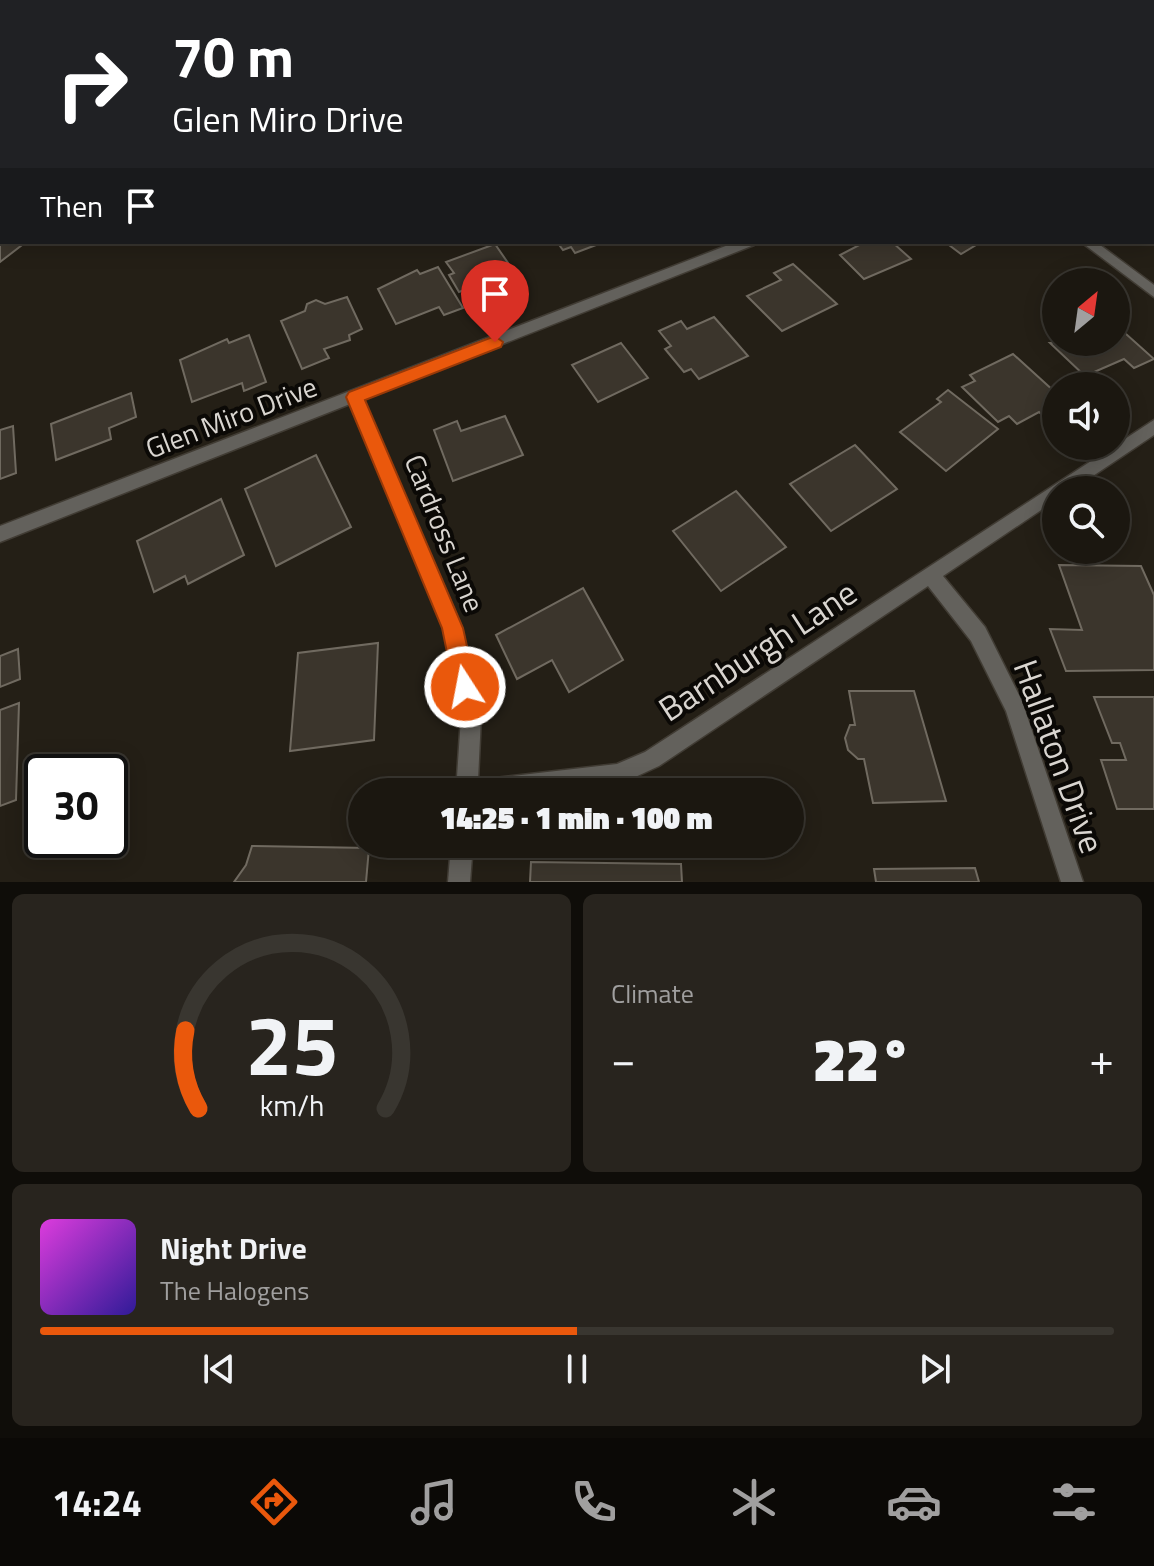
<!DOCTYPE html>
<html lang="en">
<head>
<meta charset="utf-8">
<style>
	body { margin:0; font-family:"Titillium Web",sans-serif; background:#28241e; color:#f1f3f6; height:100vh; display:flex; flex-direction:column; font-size:30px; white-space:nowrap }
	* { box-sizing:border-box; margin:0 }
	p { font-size:26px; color:#a09f9f }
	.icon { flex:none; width:44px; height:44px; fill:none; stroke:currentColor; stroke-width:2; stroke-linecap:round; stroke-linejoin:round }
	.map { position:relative; height:882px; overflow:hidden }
	.panel { display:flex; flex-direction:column; gap:12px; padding:12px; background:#0f0d09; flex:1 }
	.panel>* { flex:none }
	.top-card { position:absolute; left:0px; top:0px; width:1154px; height:244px; box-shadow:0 4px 20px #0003,0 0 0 2px #393630; background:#202124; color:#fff; overflow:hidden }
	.needle { width:52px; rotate:29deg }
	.tools { position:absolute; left:1042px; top:268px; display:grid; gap:16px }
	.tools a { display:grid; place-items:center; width:88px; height:88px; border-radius:50%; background:#1b1710; box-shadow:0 4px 20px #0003,0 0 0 2px #393630; font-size:40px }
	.speed { position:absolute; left:24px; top:754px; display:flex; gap:16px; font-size:40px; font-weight:700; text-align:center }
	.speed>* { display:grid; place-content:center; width:104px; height:104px; border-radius:50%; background:#1b1710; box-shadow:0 4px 20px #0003,0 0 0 2px #393630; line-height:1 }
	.speed .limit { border:4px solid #111; border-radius:12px; background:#fff; color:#111 }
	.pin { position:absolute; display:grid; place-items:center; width:68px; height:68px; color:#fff; margin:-82px -34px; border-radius:50% 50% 50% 0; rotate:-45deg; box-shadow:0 0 8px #0007 }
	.pin .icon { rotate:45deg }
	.me { position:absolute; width:88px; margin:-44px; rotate:349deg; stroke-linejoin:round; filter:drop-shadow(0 0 6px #0008) }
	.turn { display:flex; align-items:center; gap:28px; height:168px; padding:0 40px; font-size:36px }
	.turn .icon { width:104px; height:104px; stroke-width:2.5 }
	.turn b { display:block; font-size:56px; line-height:68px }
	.then { display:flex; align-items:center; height:76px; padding:0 40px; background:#0003; gap:16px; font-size:30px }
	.big { font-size:60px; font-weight:800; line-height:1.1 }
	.panel .card { flex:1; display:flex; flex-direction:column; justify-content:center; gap:12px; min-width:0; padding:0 28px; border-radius:12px; background:#28241e }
	.panel .dial { align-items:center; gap:0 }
	.dial svg { height:208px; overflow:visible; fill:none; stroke:#393630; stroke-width:7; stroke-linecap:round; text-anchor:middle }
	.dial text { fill:#f1f3f6; stroke:none }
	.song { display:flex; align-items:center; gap:24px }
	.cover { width:96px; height:96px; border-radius:12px; background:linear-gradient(135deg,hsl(300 70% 55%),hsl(250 70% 35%)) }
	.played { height:8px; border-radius:4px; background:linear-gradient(90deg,#ea580c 50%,#393630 50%) }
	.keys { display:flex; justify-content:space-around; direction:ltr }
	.heat { display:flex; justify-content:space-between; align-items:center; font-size:44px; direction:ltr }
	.panel .tiles { flex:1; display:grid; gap:12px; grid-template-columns:1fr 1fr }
	.card:last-child { grid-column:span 2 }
	.trip { position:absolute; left:348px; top:778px; width:456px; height:80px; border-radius:40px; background:#1b1710; box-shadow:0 4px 20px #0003,0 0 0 2px #393630; font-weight:800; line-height:80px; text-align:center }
	.tabs { display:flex; height:128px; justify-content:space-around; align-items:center; background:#0b0906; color:#a09f9f }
	.tabs .icon { width:56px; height:56px }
	.tabs .selected { color:#ea580c }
	.tabs b { font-size:36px; color:#f1f3f6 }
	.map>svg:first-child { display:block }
	.building { fill:#3b352c; stroke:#706a60; stroke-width:2 }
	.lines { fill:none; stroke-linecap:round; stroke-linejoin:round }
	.street-casing { stroke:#413c34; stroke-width:3 }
	.street { fill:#63615c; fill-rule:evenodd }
	.route { fill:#ea580c; stroke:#983908; stroke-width:2 }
	.labels { text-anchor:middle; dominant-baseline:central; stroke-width:8; stroke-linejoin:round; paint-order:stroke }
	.street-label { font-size:28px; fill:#d9d5d0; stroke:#0b0906 }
	.near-street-label { font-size:34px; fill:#d9d5d0; stroke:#0b0906 }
</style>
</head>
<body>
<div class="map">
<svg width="1154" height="882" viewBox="0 0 1154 882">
	<rect width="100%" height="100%" fill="#241f16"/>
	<!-- building -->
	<g class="building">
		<polygon points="0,231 2,242 26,242 0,262"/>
		<polygon points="557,242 604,242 575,253 571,247 563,250"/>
		<polygon points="865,242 892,242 911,259 864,279 840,255"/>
		<polygon points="945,242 981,242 961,254"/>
		<polygon points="495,244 519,279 472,297 467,289 459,292 449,275 454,273 446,262"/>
		<polygon points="793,264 837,304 782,331 747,296 781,280 774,273"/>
		<polygon points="438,267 463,308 444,315 439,307 396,324 378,289 417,270 420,274"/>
		<polygon points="347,297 362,329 349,335 350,340 324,349 329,358 302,369 281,321 305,311 307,304 316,300 325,304"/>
		<polygon points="714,317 748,356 699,379 691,369 684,372 665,349 671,346 659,331 681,321 687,329"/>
		<polygon points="1116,325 1154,359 1134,368 1124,359 1085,376 1050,343 1116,342"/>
		<polygon points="249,335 266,382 244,391 242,383 192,402 180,360 227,339 229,343"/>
		<polygon points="621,343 648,378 598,402 572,365"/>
		<polygon points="1013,354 1056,393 1056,414 1047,419 1039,412 1017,424 1009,416 998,422 962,387 975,381 970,375"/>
		<polygon points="948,390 998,429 946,471 900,432 941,402 937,399"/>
		<polygon points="131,393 136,417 109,428 111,439 56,460 51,424"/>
		<polygon points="505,416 523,455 453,481 434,430 457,421 461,431"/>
		<polygon points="13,426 16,473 0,479 0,430"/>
		<polygon points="855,445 897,489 831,531 790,484"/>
		<polygon points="316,455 351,527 276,566 245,489"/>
		<polygon points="736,491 786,547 721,591 673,531"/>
		<polygon points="221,499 244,555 188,584 185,576 154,592 137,541"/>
		<polygon points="1059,565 1141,566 1154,595 1154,670 1066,671 1050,629 1082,630"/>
		<polygon points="583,588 623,660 569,692 552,660 517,679 496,635"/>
		<polygon points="378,643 374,740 290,751 298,653"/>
		<polygon points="18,649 20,679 0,687 0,656"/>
		<polygon points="849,691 914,691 946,801 873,803 864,759 858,759 848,750 845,738 850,725 855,725"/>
		<polygon points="1094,697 1154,697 1154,809 1117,809 1101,760 1126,760 1120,743 1112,743"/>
		<polygon points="19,703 16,800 0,806 0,710"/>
		<polygon points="252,846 369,848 366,882 234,882 246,865"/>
		<polygon points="531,862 681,864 682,882 530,882"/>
		<polygon points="975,868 979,882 876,882 874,869"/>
	</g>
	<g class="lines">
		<!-- street casing -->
		<g class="street-casing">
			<g id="street">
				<polygon points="294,0 309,0 292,2"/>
				<polygon points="473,0 483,0 485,2 475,2"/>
				<polygon points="1152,68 1154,68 1152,75"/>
				<polygon points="2,154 2,162 0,163 0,155"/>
				<polygon points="736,242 755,242 754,245 363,399 462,628 481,717 478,780 617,764 645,752 1154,420 1154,435 1072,490 1056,490 1056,500 943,576 985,627 1022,701 1083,882 1061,882 1006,711 971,641 928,586 659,766 618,785 556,792 456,792 461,717 444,628 350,404 0,542 0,526"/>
				<polygon points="1081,242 1096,242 1154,285 1154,297"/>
				<polygon points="451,844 473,844 470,882 448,882"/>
			</g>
		</g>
		<!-- street -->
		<use href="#street" class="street"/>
	</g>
	<!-- route -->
	<polygon class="route" points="495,336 503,342 501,347 365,400 463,628 476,687 473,695 465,698 457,695 454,687 442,628 346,397 349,392"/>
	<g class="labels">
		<!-- street labels -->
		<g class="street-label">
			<text transform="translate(231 417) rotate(-21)">Glen Miro Drive</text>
			<text transform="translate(445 533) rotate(68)">Cardross Lane</text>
		</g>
		<!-- near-street labels -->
		<g class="near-street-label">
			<text transform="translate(757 650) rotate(-33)">Barnburgh Lane</text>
			<text transform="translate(1060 756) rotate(70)">Hallaton Drive</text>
		</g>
	</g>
</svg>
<div class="tools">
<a><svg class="needle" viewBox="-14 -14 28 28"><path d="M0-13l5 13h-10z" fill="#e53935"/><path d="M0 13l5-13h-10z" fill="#a09f9f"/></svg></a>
<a><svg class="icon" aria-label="sound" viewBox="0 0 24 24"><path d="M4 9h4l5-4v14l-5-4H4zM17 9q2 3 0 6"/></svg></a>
<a><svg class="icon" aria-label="search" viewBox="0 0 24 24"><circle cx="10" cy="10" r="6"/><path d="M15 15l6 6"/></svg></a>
</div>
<div class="speed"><div class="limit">30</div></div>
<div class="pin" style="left:495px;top:342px;background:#d93025"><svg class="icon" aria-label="arrive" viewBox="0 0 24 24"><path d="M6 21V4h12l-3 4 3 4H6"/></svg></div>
<svg class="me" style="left:465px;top:687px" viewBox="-20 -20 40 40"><circle r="17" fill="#ea580c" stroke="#fff" stroke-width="3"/><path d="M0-11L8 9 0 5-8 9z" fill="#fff"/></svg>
<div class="trip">14:25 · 1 min · 100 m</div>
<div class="top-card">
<div class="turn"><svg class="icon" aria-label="right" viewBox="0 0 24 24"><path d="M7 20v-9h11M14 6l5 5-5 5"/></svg><div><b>70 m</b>Glen Miro Drive</div></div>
<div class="then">Then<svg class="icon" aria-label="arrive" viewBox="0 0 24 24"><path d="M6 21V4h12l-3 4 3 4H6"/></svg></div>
</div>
</div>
<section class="panel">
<div class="tiles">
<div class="card dial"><svg viewBox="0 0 100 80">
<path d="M14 69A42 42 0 1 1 86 69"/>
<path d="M14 69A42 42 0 0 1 9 39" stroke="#ea580c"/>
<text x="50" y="56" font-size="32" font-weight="700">25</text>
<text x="50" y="72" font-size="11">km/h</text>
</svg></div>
<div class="card"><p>Climate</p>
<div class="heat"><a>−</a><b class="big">22°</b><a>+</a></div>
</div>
<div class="card">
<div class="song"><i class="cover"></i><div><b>Night Drive</b><p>The Halogens</p></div></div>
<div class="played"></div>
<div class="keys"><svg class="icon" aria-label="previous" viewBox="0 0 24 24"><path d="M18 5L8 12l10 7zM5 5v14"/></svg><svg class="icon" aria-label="pause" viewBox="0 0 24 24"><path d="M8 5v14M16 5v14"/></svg><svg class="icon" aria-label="next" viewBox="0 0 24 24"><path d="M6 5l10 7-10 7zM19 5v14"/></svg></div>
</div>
</div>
</section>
<nav class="tabs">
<b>14:24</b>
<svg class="icon selected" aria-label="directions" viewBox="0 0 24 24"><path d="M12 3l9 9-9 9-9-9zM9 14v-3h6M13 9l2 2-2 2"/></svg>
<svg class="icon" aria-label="music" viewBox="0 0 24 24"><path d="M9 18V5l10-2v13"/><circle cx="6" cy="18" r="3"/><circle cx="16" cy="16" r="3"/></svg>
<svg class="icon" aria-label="phone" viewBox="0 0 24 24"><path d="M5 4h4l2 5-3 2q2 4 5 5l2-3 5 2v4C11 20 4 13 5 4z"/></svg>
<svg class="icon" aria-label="climate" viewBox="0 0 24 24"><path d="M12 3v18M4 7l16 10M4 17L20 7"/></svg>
<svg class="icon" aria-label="car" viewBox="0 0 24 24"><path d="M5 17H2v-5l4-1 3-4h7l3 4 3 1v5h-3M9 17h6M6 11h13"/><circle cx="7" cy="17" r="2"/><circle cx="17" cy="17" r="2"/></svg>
<svg class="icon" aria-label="filters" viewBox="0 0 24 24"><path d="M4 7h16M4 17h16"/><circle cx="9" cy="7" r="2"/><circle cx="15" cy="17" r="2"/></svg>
</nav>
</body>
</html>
